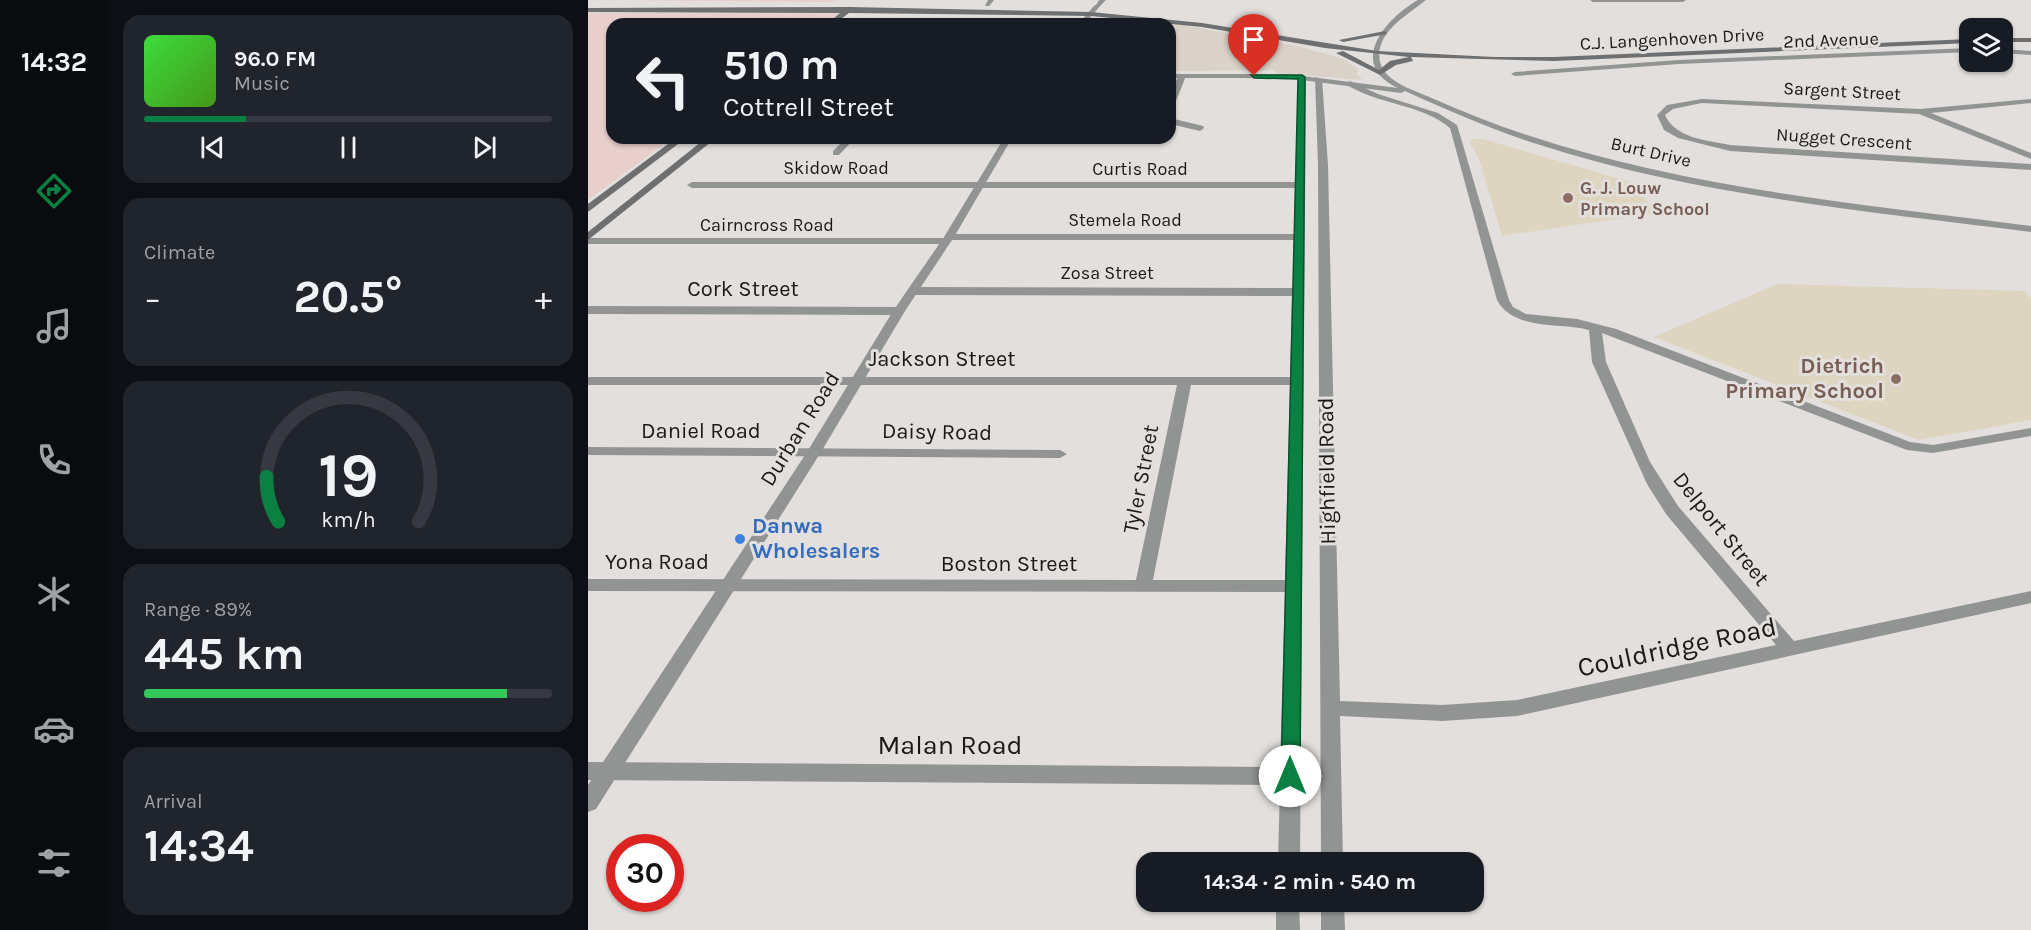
<!DOCTYPE html>
<html lang="en">
<head>
<meta charset="utf-8">
<style>
	body { margin:0; font-family:Karla,sans-serif; background:#20242c; color:#f1f3f6; height:100vh; display:flex; flex-direction:column; font-size:22px; white-space:nowrap }
	* { box-sizing:border-box; margin:0 }
	p { font-size:20px; color:#9ea1a6 }
	.icon { flex:none; width:33px; height:33px; fill:none; stroke:currentColor; stroke-width:2; stroke-linecap:round; stroke-linejoin:round }
	.map { position:relative; flex:1; overflow:hidden }
	.details { display:flex; flex-direction:column; gap:15px; padding:15px; background:#0d0f14; width:480px }
	.details>* { flex:none }
	.banner { position:absolute; left:18px; top:18px; width:570px; height:126px; border-radius:18px; box-shadow:0 2px 4px #0004; background:#171b24; color:#f1f3f6; overflow:hidden }
	.fabs { position:absolute; left:1371px; top:18px; display:grid; gap:12px }
	.fabs a { display:grid; place-items:center; width:54px; height:54px; border-radius:12px; background:#171b24; box-shadow:0 2px 4px #0004; font-size:30px }
	.speed { position:absolute; left:18px; top:834px; display:flex; gap:12px; font-size:30px; font-weight:700; text-align:center }
	.speed>* { display:grid; place-content:center; width:78px; height:78px; border-radius:50%; background:#171b24; box-shadow:0 2px 4px #0004; line-height:1 }
	.speed .limit { border:9px solid #d22; background:#fff; color:#111 }
	.pin { position:absolute; display:grid; place-items:center; width:51px; height:51px; color:#fff; margin:-62px -26px; border-radius:50% 50% 50% 0; rotate:-45deg; box-shadow:0 0 6px #0007 }
	.pin .icon { rotate:45deg }
	.me { position:absolute; width:66px; margin:-33px; rotate:0deg; stroke-linejoin:round; filter:drop-shadow(0 0 4px #0008) }
	.turn { display:flex; align-items:center; gap:21px; height:126px; padding:0 18px; font-size:27px }
	.turn .icon { width:78px; height:78px; stroke-width:2.5 }
	.turn b { display:block; font-size:42px; line-height:51px }
	.big { font-size:45px; font-weight:700; line-height:1.1 }
	.details .tile { flex:1; display:flex; flex-direction:column; justify-content:center; gap:9px; min-width:0; padding:0 21px; border-radius:18px; background:#20242c }
	.details .dial { align-items:center; gap:0 }
	.dial svg { height:156px; overflow:visible; fill:none; stroke:#363941; stroke-width:7; stroke-linecap:round; text-anchor:middle }
	.dial text { fill:#f1f3f6; stroke:none }
	.song { display:flex; align-items:center; gap:18px }
	.cover { width:72px; height:72px; border-radius:9px; background:linear-gradient(135deg,hsl(120 70% 55%),hsl(100 70% 35%)) }
	.played { height:6px; border-radius:3px; background:linear-gradient(90deg,#0b8043 25%,#363941 25%) }
	.keys { display:flex; justify-content:space-around; direction:ltr }
	.heat { display:flex; justify-content:space-between; align-items:center; font-size:33px; direction:ltr }
	.charge { height:9px; border-radius:4px; background:linear-gradient(90deg,#34c759 89%,#363941 0) }
	.trip { position:absolute; left:548px; top:852px; width:348px; height:60px; border-radius:18px; background:#171b24; box-shadow:0 2px 4px #0004; font-weight:700; line-height:60px; text-align:center }
	main { display:flex; flex:1; min-height:0 }
	.dock { display:flex; flex-direction:column; width:108px; justify-content:space-around; align-items:center; background:#090b0e; color:#9ea1a6 }
	.dock .icon { width:42px; height:42px }
	.dock .active { color:#0b8043 }
	.dock b { font-size:27px; color:#f1f3f6 }
	.map>svg:first-child { display:block }
	.built { fill:#dad1c8 }
	.industrial { fill:#e9cfcc }
	.education { fill:#ded5c0 }
	.lines { fill:none; stroke-linecap:round; stroke-linejoin:round }
	.minor { fill:#929494; fill-rule:evenodd }
	.tertiary { fill:#929494; fill-rule:evenodd }
	.secondary { fill:#6d6f70; fill-rule:evenodd }
	.route { fill:#0b8043; stroke:#07532c; stroke-width:1.5 }
	.education-dot { fill:#8d6e63; stroke:#e2dfdc; stroke-width:2 }
	.shop-dot { fill:#3f7fe0; stroke:#e2dfdc; stroke-width:2 }
	.labels { text-anchor:middle; dominant-baseline:central; stroke-width:6; stroke-linejoin:round; paint-order:stroke }
	.far-street-label { font-size:18px; fill:#1a1918; stroke:#e2dfdc }
	.far-education-label { font-size:18px; font-weight:bold; fill:#785e54; stroke:#e2dfdc; text-anchor:start }
	.street-label { font-size:22px; fill:#1a1918; stroke:#e2dfdc }
	.education-label { font-size:22px; font-weight:bold; fill:#785e54; stroke:#e2dfdc; text-anchor:end }
	.shop-label { font-size:22px; font-weight:bold; fill:#366cbe; stroke:#e2dfdc; text-anchor:start }
	.near-street-label { font-size:27px; fill:#1a1918; stroke:#e2dfdc }
</style>
</head>
<body>
<main>
<nav class="dock">
<b>14:32</b>
<svg class="icon active" aria-label="directions" viewBox="0 0 24 24"><path d="M12 3l9 9-9 9-9-9zM9 14v-3h6M13 9l2 2-2 2"/></svg>
<svg class="icon" aria-label="music" viewBox="0 0 24 24"><path d="M9 18V5l10-2v13"/><circle cx="6" cy="18" r="3"/><circle cx="16" cy="16" r="3"/></svg>
<svg class="icon" aria-label="phone" viewBox="0 0 24 24"><path d="M5 4h4l2 5-3 2q2 4 5 5l2-3 5 2v4C11 20 4 13 5 4z"/></svg>
<svg class="icon" aria-label="climate" viewBox="0 0 24 24"><path d="M12 3v18M4 7l16 10M4 17L20 7"/></svg>
<svg class="icon" aria-label="car" viewBox="0 0 24 24"><path d="M5 17H2v-5l4-1 3-4h7l3 4 3 1v5h-3M9 17h6M6 11h13"/><circle cx="7" cy="17" r="2"/><circle cx="17" cy="17" r="2"/></svg>
<svg class="icon" aria-label="filters" viewBox="0 0 24 24"><path d="M4 7h16M4 17h16"/><circle cx="9" cy="7" r="2"/><circle cx="15" cy="17" r="2"/></svg>
</nav>
<section class="details">
<div class="tile">
<div class="song"><i class="cover"></i><div><b>96.0 FM</b><p>Music</p></div></div>
<div class="played"></div>
<div class="keys"><svg class="icon" aria-label="previous" viewBox="0 0 24 24"><path d="M18 5L8 12l10 7zM5 5v14"/></svg><svg class="icon" aria-label="pause" viewBox="0 0 24 24"><path d="M8 5v14M16 5v14"/></svg><svg class="icon" aria-label="next" viewBox="0 0 24 24"><path d="M6 5l10 7-10 7zM19 5v14"/></svg></div>
</div>
<div class="tile"><p>Climate</p>
<div class="heat"><a>−</a><b class="big">20.5°</b><a>+</a></div>
</div>
<div class="tile dial"><svg viewBox="0 0 100 80">
<path d="M14 69A42 42 0 1 1 86 69"/>
<path d="M14 69A42 42 0 0 1 8 46" stroke="#0b8043"/>
<text x="50" y="56" font-size="32" font-weight="700">19</text>
<text x="50" y="72" font-size="11">km/h</text>
</svg></div>
<div class="tile"><p>Range · 89%</p><b class="big">445 km</b><div class="charge"></div></div>
<div class="tile"><p>Arrival</p><b class="big">14:34</b></div>
</section>
<div class="map">
<svg width="1443" height="930" viewBox="0 0 1443 930">
	<rect width="100%" height="100%" fill="#e2dfdc"/>
	<!-- built -->
	<polygon class="built" points="511,21 554,21 595,25 709,46 756,59 770,69 769,74 774,80 687,73 687,70 582,71 582,24 508,24"/>
	<!-- industrial -->
	<g class="industrial">
		<polygon points="0,0 250,0 239,2"/>
		<polygon points="253,12 238,24 24,24 24,138 84,138 0,200 0,13"/>
	</g>
	<!-- education -->
	<g class="education">
		<polygon points="885,139 895,139 1046,183 1068,213 914,236 892,162 882,142"/>
		<polygon points="1190,284 1436,291 1443,298 1443,420 1331,440 1066,337"/>
	</g>
	<g class="lines">
		<!-- minor -->
		<g class="minor">
			<polygon points="400,0 406,0 401,6 397,6"/>
			<polygon points="511,0 518,0 511,7 507,7"/>
			<polygon points="1002,0 1098,0 1095,2 1005,2"/>
			<polygon points="1382,48 1382,52 1091,64 927,76 923,74 927,72 1091,60"/>
			<polygon points="1414,49 1443,51 1443,55 1414,53"/>
			<path d="M 594,74 L 598,76 L 586,106 L 582,109 C 582,97 584,81 594,74 Z"/>
			<path d="M 714,75 L 718,77 L 712,862 L 690,862 L 692,785 L 0,780 L 0,762 L 692,767 L 697,592 L 0,591 L 0,579 L 548,580 L 589,385 L 0,385 L 0,377 L 702,377 L 704,296 L 326,295 L 320,291 L 326,287 L 705,288 L 706,240 L 364,240 L 359,244 L 0,244 L 0,238 L 356,238 L 361,234 L 706,234 L 707,188 L 104,188 L 99,185 L 104,182 L 707,182 L 710,77 ZM 603,385 L 702,385 L 697,580 L 565,580 Z"/>
			<path d="M 727,77 L 734,79 L 740,165 L 752,701 L 854,705 L 929,700 L 1188,645 L 1078,514 L 1059,484 L 1004,362 L 1001,330 C 971,322 926,331 909,300 L 862,128 C 834,104 791,105 759,85 L 758,83 L 762,81 L 790,94 L 850,113 L 869,125 L 921,300 L 925,307 L 938,314 L 989,319 L 1028,329 L 1322,442 L 1345,445 L 1443,428 L 1443,436 L 1345,453 L 1319,450 L 1014,333 L 1018,362 L 1062,462 L 1090,506 L 1206,641 L 1443,591 L 1443,603 L 929,716 L 854,721 L 752,716 L 755,862 L 733,862 L 730,165 Z"/>
			<path d="M 1114,99 L 1332,109 L 1443,99 L 1443,103 L 1343,113 L 1443,153 L 1443,159 L 1331,114 L 1114,103 L 1085,109 L 1077,115 C 1088,139 1119,140 1142,145 L 1443,164 L 1443,170 L 1142,151 L 1090,138 L 1076,130 L 1069,115 L 1079,105 Z"/>
			<polygon points="582,118 615,126 616,128 612,131 582,124"/>
			<polygon points="258,138 267,138 251,155 245,155 245,151"/>
			<polygon points="0,306 311,307 317,311 311,315 0,314"/>
			<polygon points="0,447 472,450 479,454 472,458 0,455"/>
			<polygon points="688,902 711,902 712,930 688,930"/>
			<polygon points="733,902 756,902 757,930 733,930"/>
		</g>
		<!-- tertiary -->
		<g class="tertiary">
			<path d="M 830,0 L 838,0 C 820,15 786,32 792,62 C 797,83 829,91 846,99 C 1033,183 1242,200 1443,226 L 1443,232 C 1279,211 1110,196 952,145 C 905,130 861,111 817,91 L 813,93 L 698,78 L 582,78 L 582,74 L 698,74 L 810,88 C 758,64 798,18 830,0 Z"/>
			<polygon points="507,5 512,6 497,24 490,24"/>
			<polygon points="416,138 424,138 366,237 317,311 233,452 8,809 0,812 0,785 219,452 305,311 356,237"/>
		</g>
		<!-- secondary -->
		<g class="secondary">
			<polygon points="261,7 503,12 614,23 789,51 906,57 966,57 1382,39 1382,43 966,61 823,57 825,61 808,65 792,75 748,53 755,51 791,70 802,61 821,57 737,48 614,27 503,16 261,13 246,24 239,24 252,13 0,12 0,8"/>
			<polygon points="797,31 799,34 755,42 751,40"/>
			<rect x="1414" y="38" width="29" height="4"/>
			<polygon points="88,138 98,138 0,212 0,204"/>
			<polygon points="118,138 128,138 0,240 0,232"/>
		</g>
	</g>
	<!-- route -->
	<polygon class="route" points="663,75 714,75 717,77 712,776 709,781 702,784 696,781 693,776 710,79 666,78"/>
	<!-- markers -->
	<g class="education-dot">
		<circle cx="980" cy="198" r="6"/>
		<circle cx="1308" cy="379" r="6"/>
	</g>
	<circle class="shop-dot" cx="152" cy="539" r="6"/>
	<g class="labels">
		<!-- far-street labels -->
		<g class="far-street-label">
			<text transform="translate(1084 39) rotate(-3)">C.J. Langenhoven Drive</text>
			<text transform="translate(1243 40) rotate(-2)">2nd Avenue</text>
			<text transform="translate(1254 91) rotate(3)">Sargent Street</text>
			<text transform="translate(1256 139) rotate(4)">Nugget Crescent</text>
			<text transform="translate(1063 152) rotate(13)">Burt Drive</text>
			<text x="248" y="168">Skidow Road</text>
			<text x="552" y="169">Curtis Road</text>
			<text x="537" y="220">Stemela Road</text>
			<text x="179" y="225">Cairncross Road</text>
			<text x="519" y="273">Zosa Street</text>
		</g>
		<!-- far-education labels -->
		<g class="far-education-label">
			<text x="992" y="188">G. J. Louw<tspan x="992" dy="21">Primary School</tspan></text>
		</g>
		<!-- street labels -->
		<g class="street-label">
			<text x="155" y="289">Cork Street</text>
			<text x="354" y="359">Jackson Street</text>
			<text transform="translate(212 429) rotate(-58)">Durban Road</text>
			<text x="113" y="431">Daniel Road</text>
			<text transform="translate(349 432) rotate(1)">Daisy Road</text>
			<text transform="translate(739 471) rotate(-91)">Highfield Road</text>
			<text transform="translate(553 479) rotate(-79)">Tyler Street</text>
			<text transform="translate(1133 529) rotate(51)">Delport Street</text>
			<text x="69" y="562">Yona Road</text>
			<text x="421" y="564">Boston Street</text>
		</g>
		<!-- education labels -->
		<g class="education-label">
			<text x="1296" y="366">Dietrich<tspan x="1296" dy="25">Primary School</tspan></text>
		</g>
		<!-- shop labels -->
		<g class="shop-label">
			<text x="164" y="526">Danwa<tspan x="164" dy="25">Wholesalers</tspan></text>
		</g>
		<!-- near-street labels -->
		<g class="near-street-label">
			<text transform="translate(1089 647) rotate(-12)">Couldridge Road</text>
			<text x="362" y="745">Malan Road</text>
		</g>
	</g>
</svg>
<div class="fabs">
<a><svg class="icon" aria-label="layers" viewBox="0 0 24 24"><path d="M12 4l9 5-9 5-9-5zM3 14l9 5 9-5"/></svg></a>
</div>
<div class="speed"><div class="limit">30</div></div>
<div class="pin" style="left:666px;top:76px;background:#d93025"><svg class="icon" aria-label="arrive" viewBox="0 0 24 24"><path d="M6 21V4h12l-3 4 3 4H6"/></svg></div>
<svg class="me" style="left:702px;top:776px" viewBox="-20 -20 40 40"><circle r="19" fill="#fff"/><path d="M0-13L10 11 0 6-10 11z" fill="#0b8043"/></svg>
<div class="trip">14:34 · 2 min · 540 m</div>
<div class="banner">
<div class="turn"><svg class="icon" aria-label="left" viewBox="0 0 24 24"><path d="M17 20v-9H6M10 6l-5 5 5 5"/></svg><div><b>510 m</b>Cottrell Street</div></div>
</div>
</div>
</main>
</body>
</html>
